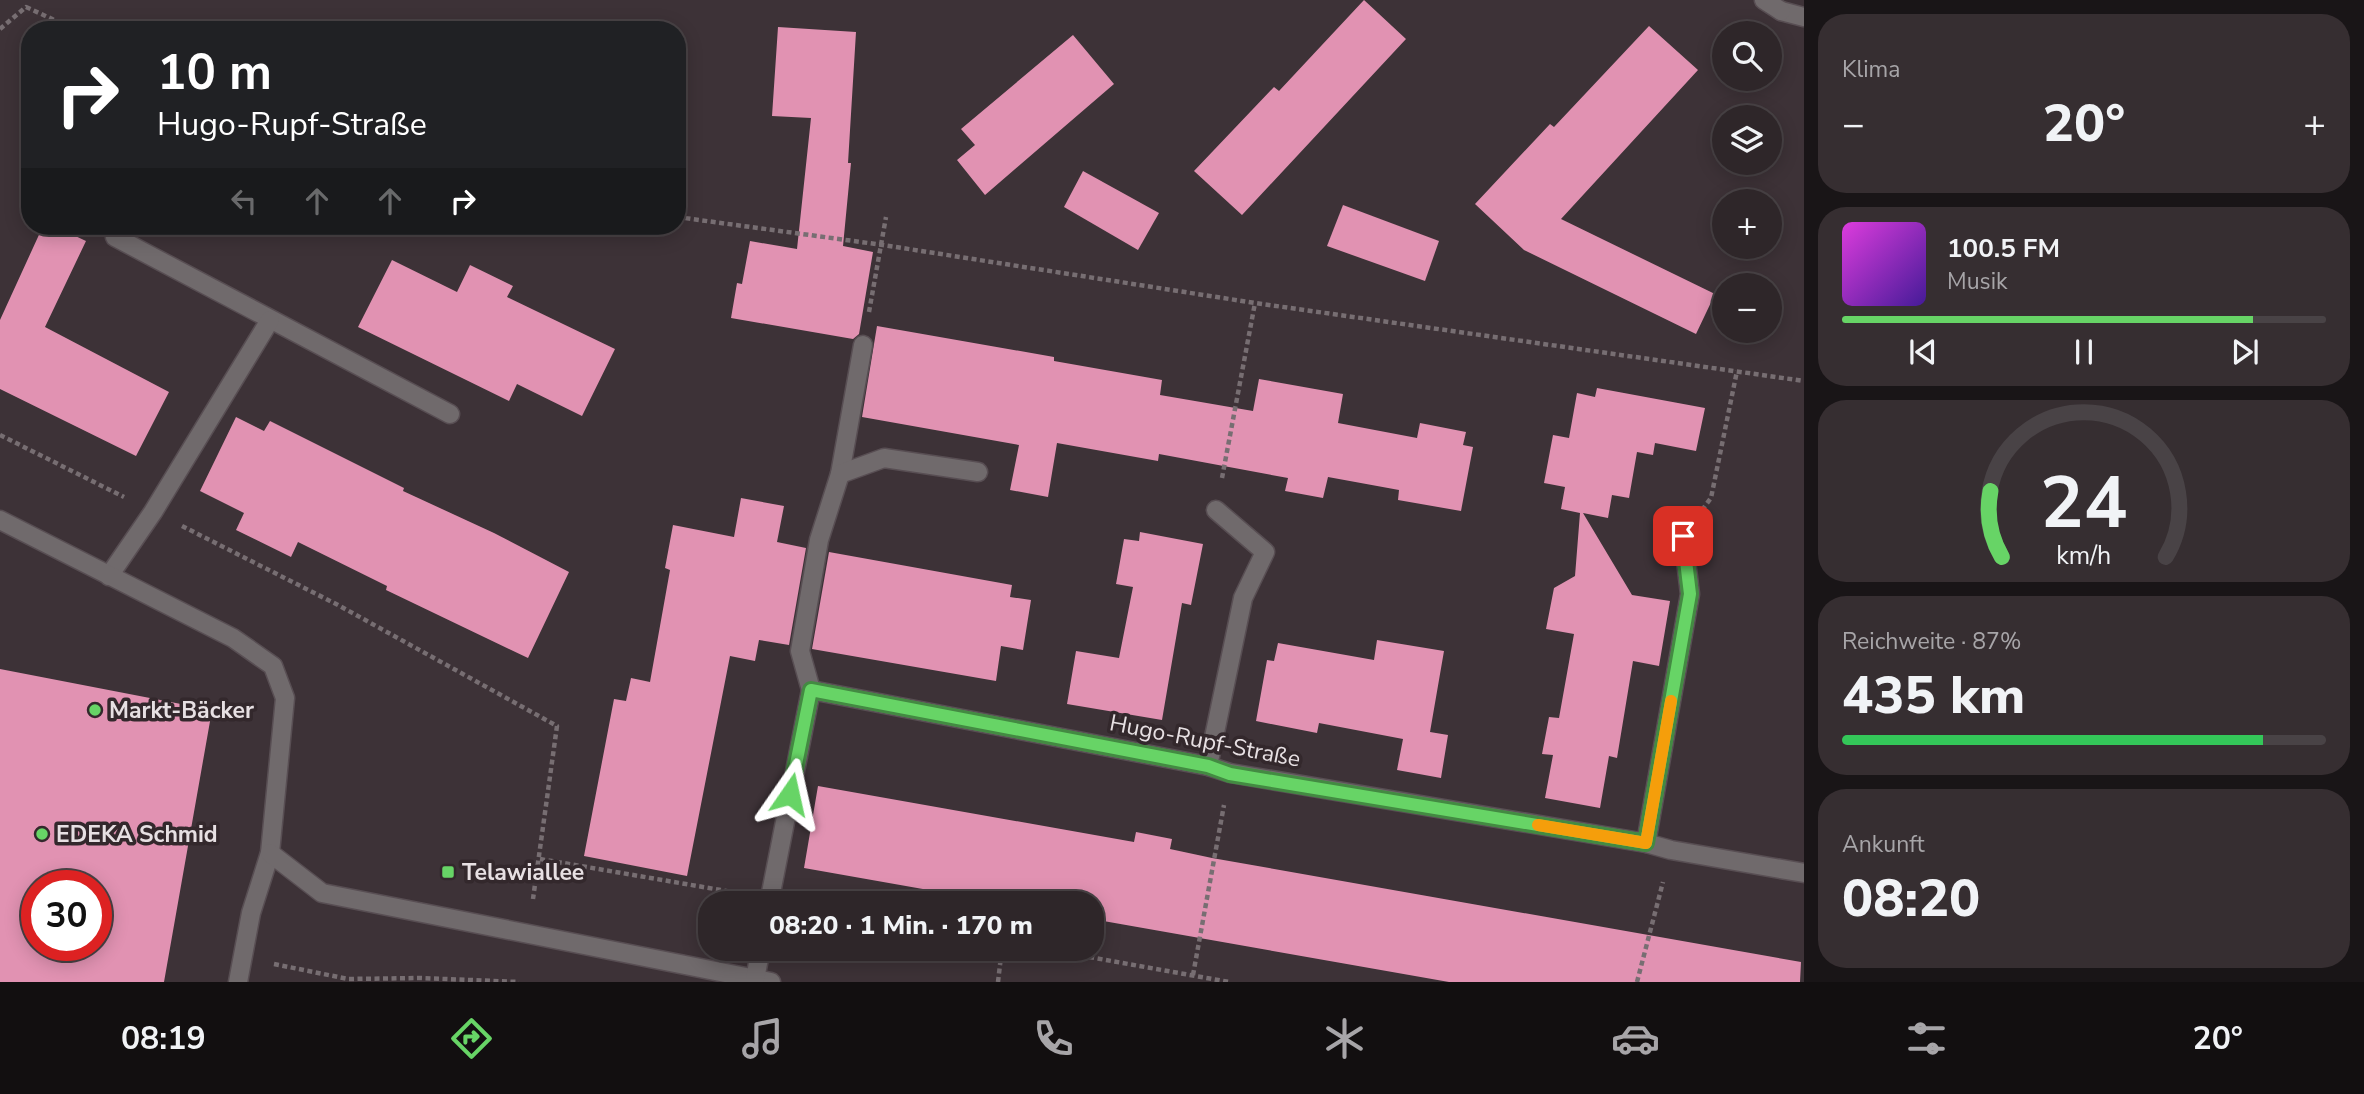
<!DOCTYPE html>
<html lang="de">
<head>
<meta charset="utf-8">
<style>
	body { margin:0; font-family:"Nunito Sans",sans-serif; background:#362e31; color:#f1f3f6; height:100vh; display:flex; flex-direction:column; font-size:26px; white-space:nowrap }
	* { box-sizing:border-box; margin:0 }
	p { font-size:23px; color:#a7a5a8 }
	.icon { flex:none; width:38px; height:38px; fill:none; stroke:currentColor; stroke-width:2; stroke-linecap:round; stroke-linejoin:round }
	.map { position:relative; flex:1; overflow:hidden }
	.drawer { display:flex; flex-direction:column; gap:14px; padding:14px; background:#191517; width:560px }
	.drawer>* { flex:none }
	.hud { position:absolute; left:21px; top:21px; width:665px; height:214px; border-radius:28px; box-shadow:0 4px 18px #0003,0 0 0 2px #494346; background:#202124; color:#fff; overflow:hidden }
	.tools { position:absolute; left:1712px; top:21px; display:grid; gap:14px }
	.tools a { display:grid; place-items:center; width:70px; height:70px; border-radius:50%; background:#2e2629; box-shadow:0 4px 18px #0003,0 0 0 2px #494346; font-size:35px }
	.speed { position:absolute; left:21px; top:870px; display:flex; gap:14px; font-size:35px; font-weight:700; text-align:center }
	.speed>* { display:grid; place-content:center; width:91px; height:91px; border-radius:50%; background:#2e2629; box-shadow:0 4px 18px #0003,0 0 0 2px #494346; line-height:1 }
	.speed .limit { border:10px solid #d22; background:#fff; color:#111 }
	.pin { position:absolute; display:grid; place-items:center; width:60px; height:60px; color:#fff; margin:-30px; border-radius:14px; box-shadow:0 4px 10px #0006 }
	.me { position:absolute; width:77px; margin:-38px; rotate:11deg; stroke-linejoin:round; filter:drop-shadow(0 0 5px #0008) }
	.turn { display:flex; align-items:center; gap:24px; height:147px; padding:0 21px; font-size:32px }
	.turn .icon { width:91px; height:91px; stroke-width:2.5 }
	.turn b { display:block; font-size:49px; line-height:60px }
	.lanes { display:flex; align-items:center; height:66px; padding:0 21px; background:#0003; justify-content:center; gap:35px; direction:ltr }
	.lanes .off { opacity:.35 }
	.big { font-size:52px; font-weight:800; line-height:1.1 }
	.drawer .card { flex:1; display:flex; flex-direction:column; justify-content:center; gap:10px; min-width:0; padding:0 24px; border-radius:28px; background:#362e31 }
	.drawer .dial { align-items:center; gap:0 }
	.dial svg { height:182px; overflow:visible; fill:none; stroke:#494346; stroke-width:7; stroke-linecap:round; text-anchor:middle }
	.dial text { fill:#f1f3f6; stroke:none }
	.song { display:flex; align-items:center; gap:21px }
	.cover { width:84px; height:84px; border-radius:10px; background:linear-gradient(135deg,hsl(300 70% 55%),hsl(260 70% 35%)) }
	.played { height:7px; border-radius:4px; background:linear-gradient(90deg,#67d466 85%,#494346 85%) }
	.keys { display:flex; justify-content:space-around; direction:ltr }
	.heat { display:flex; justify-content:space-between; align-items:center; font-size:38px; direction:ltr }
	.charge { height:10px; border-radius:5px; background:linear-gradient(90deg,#34c759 87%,#494346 0) }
	.trip { position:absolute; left:698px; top:891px; width:406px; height:70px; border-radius:28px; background:#2e2629; box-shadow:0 4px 18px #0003,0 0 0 2px #494346; font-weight:800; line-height:70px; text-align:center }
	.menu { display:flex; height:112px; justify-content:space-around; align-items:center; background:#120f10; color:#a7a5a8 }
	.menu .icon { width:49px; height:49px }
	.menu .current { color:#67d466 }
	.menu b { font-size:32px; color:#f1f3f6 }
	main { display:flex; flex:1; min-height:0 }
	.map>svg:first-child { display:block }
	.building { fill:#e192b2; fill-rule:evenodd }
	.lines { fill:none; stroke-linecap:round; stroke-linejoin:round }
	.lane-casing { stroke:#584e53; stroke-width:21 }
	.street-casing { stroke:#584e53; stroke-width:21 }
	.path { stroke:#776e72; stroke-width:4.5; stroke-dasharray:5 3.5; stroke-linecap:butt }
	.lane { stroke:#706a6c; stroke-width:18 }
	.street { stroke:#706a6c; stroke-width:18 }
	.route-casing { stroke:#438a42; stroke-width:18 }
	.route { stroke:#67d466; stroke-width:12 }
	.slow { stroke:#f59e0b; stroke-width:12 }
	.poi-dot { fill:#67d466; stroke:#33282c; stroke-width:2.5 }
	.labels { text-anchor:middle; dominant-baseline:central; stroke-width:7; stroke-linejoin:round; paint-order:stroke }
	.poi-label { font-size:23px; font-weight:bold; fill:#e7e0e3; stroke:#33282c; text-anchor:start }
	.street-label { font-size:23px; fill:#e7e0e3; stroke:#33282c }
</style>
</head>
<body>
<main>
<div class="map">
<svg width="1804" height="982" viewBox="0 0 1804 982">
	<rect width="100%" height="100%" fill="#3d3237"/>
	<!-- building -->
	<g class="building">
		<polygon points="1364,0 1406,39 1242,215 1194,171 1274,87 1279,91"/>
		<polygon points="1649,26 1698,70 1561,219 1715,294 1696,334 1524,250 1475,204 1550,124 1554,127"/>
		<polygon points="778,27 856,32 848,163 851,163 843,246 873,252 859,334 853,339 731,318 737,283 742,284 750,241 797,249 811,118 772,116"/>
		<polygon points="1073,35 1114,84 985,195 957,160 975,145 961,129"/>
		<polygon points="1083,171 1159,213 1138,250 1064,207"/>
		<polygon points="1343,205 1439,241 1425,281 1327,246"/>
		<polygon points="43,226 54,226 86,241 45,327 169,392 136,456 0,389 0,320"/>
		<polygon points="392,260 457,292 470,265 513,286 507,297 615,349 582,416 517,384 509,401 358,327"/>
		<polygon points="877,326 1054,357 1054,361 1162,380 1160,395 1195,401 1253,411 1259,379 1343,394 1338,423 1417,438 1420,423 1466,432 1463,445 1473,447 1461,511 1398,500 1399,490 1328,477 1323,498 1285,491 1288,478 1159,454 1158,461 1057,443 1048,497 1010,490 1019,445 862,417"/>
		<polygon points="1597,388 1705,408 1696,451 1655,443 1653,455 1637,452 1629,498 1612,495 1608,518 1583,513 1632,595 1670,601 1659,666 1633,661 1617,758 1609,756 1600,808 1545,798 1553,755 1542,754 1549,717 1559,718 1574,634 1546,629 1554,588 1575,576 1580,513 1561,509 1565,487 1544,483 1553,435 1569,438 1577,393 1595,397"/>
		<polygon points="236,417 264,431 270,421 404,488 403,491 494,533 569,572 528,658 386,590 387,586 298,542 291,557 236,530 244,513 200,491"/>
		<polygon points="741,498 784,506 777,542 806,548 789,645 759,640 755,661 730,656 687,876 584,856 614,699 626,701 631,678 650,682 670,570 665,568 673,525 734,537"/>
		<polygon points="1140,532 1203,544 1191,605 1182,603 1162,720 1067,704 1076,651 1119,658 1133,587 1116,584 1124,539 1139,541"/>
		<polygon points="829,552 1012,585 1010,597 1031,600 1023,650 1001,646 996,681 812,649"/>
		<polygon points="1377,640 1444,651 1430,732 1448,735 1441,778 1397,770 1403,739 1319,723 1317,733 1256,721 1267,660 1274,661 1278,643 1374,660"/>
		<path d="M 0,669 L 212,710 L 164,982 L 0,982 ZM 37,886 L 96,886 L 96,945 L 37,945 Z"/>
		<polygon points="818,786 1134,842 1136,832 1172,839 1170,849 1212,858 1801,962 1800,982 1449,982 1092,919 1092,903 1002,903 804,868"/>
	</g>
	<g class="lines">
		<!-- lane casing -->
		<g class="lane-casing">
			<g id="lane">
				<polyline points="1781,11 1804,17"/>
				<polyline points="115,237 450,414"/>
				<polyline points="109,576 153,512 270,320"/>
			</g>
		</g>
		<!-- street casing -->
		<g class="street-casing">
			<g id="street">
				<polyline points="1764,0 1781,11"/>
				<polyline points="840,474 863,345"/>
				<polyline points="0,520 233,638 273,666 285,698 270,853 251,913 238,982"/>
				<polyline points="811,690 800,651 819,540 840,474 884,458 978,472"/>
				<polyline points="1208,766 1243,598 1265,552 1216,510"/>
				<polyline points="1646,843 1690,594 1683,536"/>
				<polyline points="270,853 322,893 771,982"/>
				<polyline points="769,903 811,690 1208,766 1230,773 1646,843 1671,850 1804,873"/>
				<polyline points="755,979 761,948"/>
			</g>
		</g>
		<!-- path -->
		<g class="path">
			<polyline points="0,29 26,7 76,30"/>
			<polyline points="677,217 883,245 1255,303 1804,381"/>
			<polyline points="869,312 886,217"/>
			<polyline points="0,435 124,497"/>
			<polyline points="1222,478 1255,303"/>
			<polyline points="1702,510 1711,498 1737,371"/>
			<polyline points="182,526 338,605 557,726 533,899"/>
			<polyline points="540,859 738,893"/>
			<polyline points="1039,948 1229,982"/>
			<polyline points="274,964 348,979 421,978 519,982"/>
			<polyline points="1193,975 1224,805"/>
			<polyline points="998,982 1002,948"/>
			<polyline points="1637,982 1663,882"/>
		</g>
		<!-- lane -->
		<use href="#lane" class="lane"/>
		<!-- street -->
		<use href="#street" class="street"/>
	</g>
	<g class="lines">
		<!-- route casing -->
		<g class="route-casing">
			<polyline id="route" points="790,794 811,690 1208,766 1230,774 1646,843 1690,594 1683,536"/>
		</g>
		<!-- route -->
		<use href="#route" class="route"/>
		<!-- slow -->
		<polyline class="slow" points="1538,825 1646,843 1671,701"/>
	</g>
	<!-- markers -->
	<g class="poi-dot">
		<circle cx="95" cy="710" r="7"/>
		<circle cx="42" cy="834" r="7"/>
		<rect x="441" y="865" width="14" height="14" rx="3.5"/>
	</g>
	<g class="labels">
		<!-- poi labels -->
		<g class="poi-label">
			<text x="109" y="710">Markt-Bäcker</text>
			<text x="56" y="834">EDEKA Schmid</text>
			<text x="462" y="872">Telawiallee</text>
		</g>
		<!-- street labels -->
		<g class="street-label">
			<text transform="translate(1205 741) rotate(11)">Hugo-Rupf-Straße</text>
		</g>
	</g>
</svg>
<div class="tools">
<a><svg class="icon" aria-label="search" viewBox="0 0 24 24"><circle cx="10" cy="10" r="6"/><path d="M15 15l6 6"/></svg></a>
<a><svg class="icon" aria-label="layers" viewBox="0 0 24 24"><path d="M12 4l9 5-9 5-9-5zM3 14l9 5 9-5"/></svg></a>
<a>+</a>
<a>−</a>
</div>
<div class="speed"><div class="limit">30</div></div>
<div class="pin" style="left:1683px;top:536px;background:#d93025"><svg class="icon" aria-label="arrive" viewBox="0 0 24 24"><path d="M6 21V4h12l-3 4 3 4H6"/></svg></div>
<svg class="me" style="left:790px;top:794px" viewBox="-20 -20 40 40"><path d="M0-17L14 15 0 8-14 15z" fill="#67d466" stroke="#fff" stroke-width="4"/></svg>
<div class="trip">08:20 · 1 Min. · 170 m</div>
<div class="hud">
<div class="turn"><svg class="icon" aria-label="right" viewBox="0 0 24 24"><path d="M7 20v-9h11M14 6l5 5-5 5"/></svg><div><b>10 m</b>Hugo-Rupf-Straße</div></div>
<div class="lanes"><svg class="icon off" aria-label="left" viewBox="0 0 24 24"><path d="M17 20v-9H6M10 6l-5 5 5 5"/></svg><svg class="icon off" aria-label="ahead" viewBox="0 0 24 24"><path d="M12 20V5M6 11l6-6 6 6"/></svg><svg class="icon off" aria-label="ahead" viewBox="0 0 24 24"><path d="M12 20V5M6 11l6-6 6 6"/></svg><svg class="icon" aria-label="right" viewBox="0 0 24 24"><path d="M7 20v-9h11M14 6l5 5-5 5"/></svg></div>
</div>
</div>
<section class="drawer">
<div class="card"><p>Klima</p>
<div class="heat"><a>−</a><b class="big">20°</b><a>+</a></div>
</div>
<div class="card">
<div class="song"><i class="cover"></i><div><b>100.5 FM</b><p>Musik</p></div></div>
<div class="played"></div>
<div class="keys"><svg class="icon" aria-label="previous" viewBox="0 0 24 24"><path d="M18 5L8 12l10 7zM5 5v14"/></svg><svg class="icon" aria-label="pause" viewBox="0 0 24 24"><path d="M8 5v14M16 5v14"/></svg><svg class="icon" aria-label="next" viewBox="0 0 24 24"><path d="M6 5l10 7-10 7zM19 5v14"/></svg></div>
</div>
<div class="card dial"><svg viewBox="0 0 100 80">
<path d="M14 69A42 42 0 1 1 86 69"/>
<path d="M14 69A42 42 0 0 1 9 40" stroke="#67d466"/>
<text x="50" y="56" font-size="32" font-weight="700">24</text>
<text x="50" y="72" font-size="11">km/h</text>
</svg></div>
<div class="card"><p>Reichweite · 87%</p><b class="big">435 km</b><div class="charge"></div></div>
<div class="card"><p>Ankunft</p><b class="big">08:20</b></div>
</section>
</main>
<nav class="menu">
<b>08:19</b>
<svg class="icon current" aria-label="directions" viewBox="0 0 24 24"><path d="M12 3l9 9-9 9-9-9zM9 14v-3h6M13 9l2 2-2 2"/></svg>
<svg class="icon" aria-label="music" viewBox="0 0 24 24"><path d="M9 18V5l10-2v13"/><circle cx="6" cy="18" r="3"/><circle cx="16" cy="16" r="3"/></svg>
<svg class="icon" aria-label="phone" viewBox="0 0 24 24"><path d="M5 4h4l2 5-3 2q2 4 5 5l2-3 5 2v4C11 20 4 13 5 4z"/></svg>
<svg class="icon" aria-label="climate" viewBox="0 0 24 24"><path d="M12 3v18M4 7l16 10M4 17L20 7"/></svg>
<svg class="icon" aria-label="car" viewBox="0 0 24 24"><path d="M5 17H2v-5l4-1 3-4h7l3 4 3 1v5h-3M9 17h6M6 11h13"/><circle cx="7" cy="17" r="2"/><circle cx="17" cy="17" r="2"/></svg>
<svg class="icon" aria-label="filters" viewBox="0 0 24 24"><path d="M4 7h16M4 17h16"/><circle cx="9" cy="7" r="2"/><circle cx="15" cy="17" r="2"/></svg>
<b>20°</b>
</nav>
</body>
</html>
